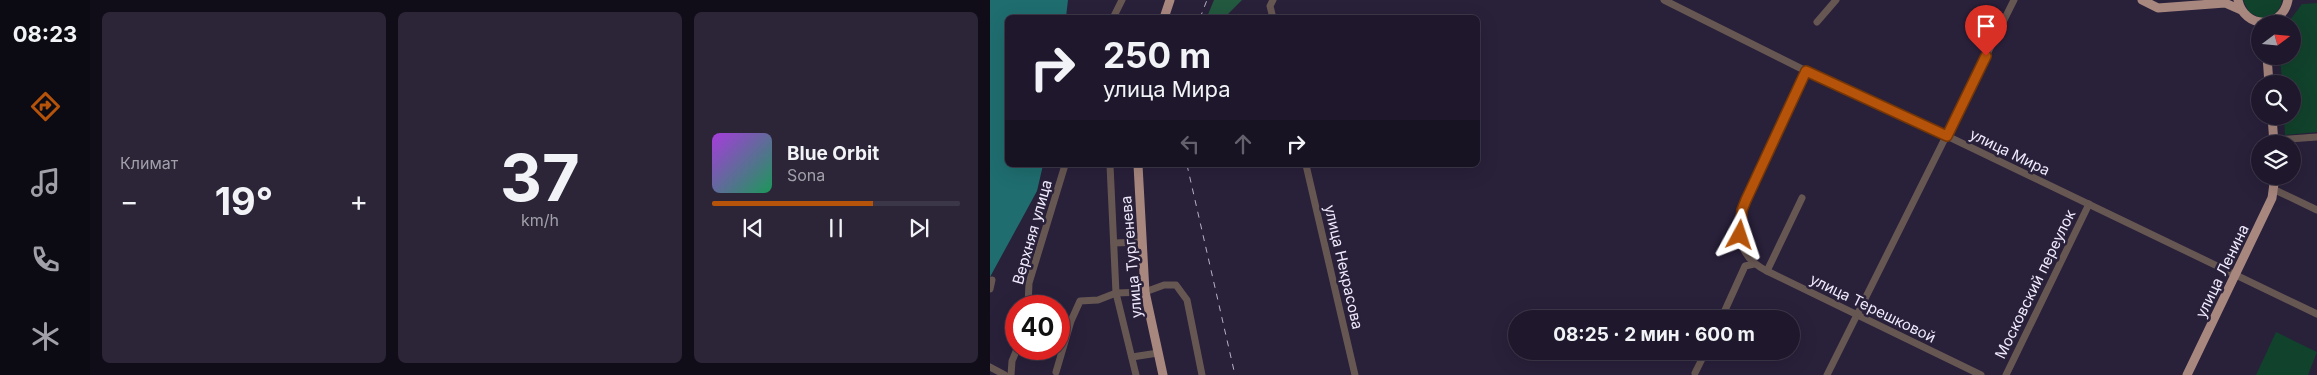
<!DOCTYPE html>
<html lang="ru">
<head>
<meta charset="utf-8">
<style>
	body { margin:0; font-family:Inter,sans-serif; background:#2c2538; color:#f1f3f6; height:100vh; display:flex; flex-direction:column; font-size:19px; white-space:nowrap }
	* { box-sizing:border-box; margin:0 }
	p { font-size:16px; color:#a1a0a9 }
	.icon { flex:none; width:28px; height:28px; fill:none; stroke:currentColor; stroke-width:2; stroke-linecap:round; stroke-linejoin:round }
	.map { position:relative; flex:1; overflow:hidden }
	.side { display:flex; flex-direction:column; gap:12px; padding:12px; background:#110d18; width:900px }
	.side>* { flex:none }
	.banner { position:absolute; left:15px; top:15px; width:475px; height:152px; border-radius:8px; box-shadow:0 5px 20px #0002,0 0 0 1px #3c3748; background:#1f182c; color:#f1f3f6; overflow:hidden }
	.needle { width:32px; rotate:74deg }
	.tools { position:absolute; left:1261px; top:15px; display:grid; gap:10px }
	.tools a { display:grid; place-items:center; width:50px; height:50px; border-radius:50%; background:#1f182c; box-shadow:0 5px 20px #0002,0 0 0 1px #3c3748; font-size:25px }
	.speed { position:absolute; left:15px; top:295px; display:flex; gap:10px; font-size:25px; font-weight:700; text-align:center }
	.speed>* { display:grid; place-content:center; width:65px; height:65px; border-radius:50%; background:#1f182c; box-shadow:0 5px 20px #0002,0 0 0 1px #3c3748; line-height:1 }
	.speed .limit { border:8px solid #d22; background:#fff; color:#111 }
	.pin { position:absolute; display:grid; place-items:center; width:42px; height:42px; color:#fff; margin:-51px -21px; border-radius:50% 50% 50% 0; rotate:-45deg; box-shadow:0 0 5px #0007 }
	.pin .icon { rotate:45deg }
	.me { position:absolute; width:55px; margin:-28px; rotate:5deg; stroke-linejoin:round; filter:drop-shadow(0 0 4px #0008) }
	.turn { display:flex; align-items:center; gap:18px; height:105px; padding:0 15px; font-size:22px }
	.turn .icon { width:65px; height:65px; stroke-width:2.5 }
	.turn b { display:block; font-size:35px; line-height:42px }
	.lanes { display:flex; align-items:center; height:48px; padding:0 15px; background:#0003; justify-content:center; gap:25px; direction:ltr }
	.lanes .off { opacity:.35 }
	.big { font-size:38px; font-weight:700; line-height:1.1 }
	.side .tile { flex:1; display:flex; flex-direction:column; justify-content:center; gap:8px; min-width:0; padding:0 18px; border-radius:8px; background:#2c2538 }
	.side .dial { align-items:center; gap:0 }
	.dial b { font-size:65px; line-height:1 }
	.song { display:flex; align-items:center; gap:15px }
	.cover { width:60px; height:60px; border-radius:8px; background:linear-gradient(135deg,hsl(280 70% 55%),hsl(150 70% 35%)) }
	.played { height:5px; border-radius:2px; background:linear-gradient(90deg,#b45309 65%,#3c3748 65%) }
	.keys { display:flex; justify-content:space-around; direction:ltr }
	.heat { display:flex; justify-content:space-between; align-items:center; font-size:28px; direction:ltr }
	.side .tiles { flex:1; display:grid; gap:12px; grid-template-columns:repeat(3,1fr) }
	.trip { position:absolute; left:518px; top:310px; width:292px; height:50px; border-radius:25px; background:#1f182c; box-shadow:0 5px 20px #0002,0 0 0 1px #3c3748; font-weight:700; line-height:50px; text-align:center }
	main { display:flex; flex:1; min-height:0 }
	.tab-bar { display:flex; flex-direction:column; width:90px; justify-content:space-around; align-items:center; background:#0c0a12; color:#a1a0a9 }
	.tab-bar .icon { width:35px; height:35px }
	.tab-bar .selected { color:#b45309 }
	.tab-bar b { font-size:22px; color:#f1f3f6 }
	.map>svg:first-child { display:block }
	.green { fill:#11422c }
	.forest { fill:#22593f }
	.water { fill:#1f6d6f }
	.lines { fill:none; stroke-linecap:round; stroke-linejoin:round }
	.minor { stroke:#675753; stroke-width:7 }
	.major { stroke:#a8877f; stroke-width:9 }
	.rail { stroke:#b7b1c5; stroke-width:1; stroke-dasharray:6 6; stroke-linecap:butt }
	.route-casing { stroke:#753606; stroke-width:12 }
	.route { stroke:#b45309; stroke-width:9 }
	.labels { text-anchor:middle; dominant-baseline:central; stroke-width:5; stroke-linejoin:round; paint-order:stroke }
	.street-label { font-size:15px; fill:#efeafc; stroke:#29203a }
</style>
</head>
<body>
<main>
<nav class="tab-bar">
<b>08:23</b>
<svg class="icon selected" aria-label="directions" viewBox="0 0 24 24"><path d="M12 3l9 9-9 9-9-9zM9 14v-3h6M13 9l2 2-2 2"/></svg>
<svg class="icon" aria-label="music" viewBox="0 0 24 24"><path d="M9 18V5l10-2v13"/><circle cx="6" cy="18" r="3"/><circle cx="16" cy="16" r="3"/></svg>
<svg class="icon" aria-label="phone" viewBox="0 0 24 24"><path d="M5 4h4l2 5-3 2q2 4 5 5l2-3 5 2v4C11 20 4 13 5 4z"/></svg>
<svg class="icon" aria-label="climate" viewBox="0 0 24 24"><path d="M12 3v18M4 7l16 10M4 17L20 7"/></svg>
</nav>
<section class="side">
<div class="tiles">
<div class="tile"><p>Климат</p>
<div class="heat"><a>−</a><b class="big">19°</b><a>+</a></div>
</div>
<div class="tile dial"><b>37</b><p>km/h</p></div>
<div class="tile">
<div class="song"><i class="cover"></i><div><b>Blue Orbit</b><p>Sona</p></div></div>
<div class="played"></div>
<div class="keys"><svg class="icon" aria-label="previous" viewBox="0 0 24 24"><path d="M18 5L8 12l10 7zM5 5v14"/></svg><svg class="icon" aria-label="pause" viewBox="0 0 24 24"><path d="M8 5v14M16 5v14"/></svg><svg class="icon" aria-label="next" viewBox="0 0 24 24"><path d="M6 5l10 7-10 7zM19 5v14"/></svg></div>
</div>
</div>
</section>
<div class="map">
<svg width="1327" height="375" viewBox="0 0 1327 375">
	<rect width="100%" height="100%" fill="#29203a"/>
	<!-- green -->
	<g class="green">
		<path d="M 1253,0 L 1292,0 C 1290,12 1282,18 1270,18 L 1259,12 Z"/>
		<polygon points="1327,3 1327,132 1295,135 1294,116 1302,116 1302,84 1292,84 1290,56 1302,56 1302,24 1297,24 1312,4"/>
		<polygon points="1286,332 1327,352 1318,375 1266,375"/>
	</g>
	<!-- forest -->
	<polygon class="forest" points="224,0 252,0 235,17 217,17"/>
	<!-- water -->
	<polygon class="water" points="0,0 78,0 76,17 18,18 18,165 53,165 47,191 0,277"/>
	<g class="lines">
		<!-- minor -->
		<g class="minor">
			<polyline points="283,0 280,6 283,18"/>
			<polyline points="674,0 816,71 957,136 1327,314"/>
			<polyline points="123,18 132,0"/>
			<polyline points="827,22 846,0"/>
			<path d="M 816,71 L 752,210 C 748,239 749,257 777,271 L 991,375"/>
			<polyline points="1284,140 1327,137"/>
			<polyline points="120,165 126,293 146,375"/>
			<polyline points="316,165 365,375"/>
			<polyline points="1285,190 1327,210"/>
			<polyline points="124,243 152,242"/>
			<polyline points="777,271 812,198"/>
			<polyline points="0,289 2,280"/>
			<polyline points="38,306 39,283 75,165"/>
			<polyline points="731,319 755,266 764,264"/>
			<polyline points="142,357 168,353"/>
			<polyline points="0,367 15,375"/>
			<polyline points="66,372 81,321 90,301 108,300 126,293 155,292 174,285 186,285 197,300 212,375"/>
			<polyline points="705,373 716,351"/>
			<polyline points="21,375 22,361 27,349"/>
			<polyline points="837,375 1024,0"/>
			<polyline points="1016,375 1099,204"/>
		</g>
		<!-- major -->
		<g class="major">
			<polyline points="1152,0 1168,8 1235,3 1251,10"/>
			<path d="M 1248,0 C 1254,29 1292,30 1298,0"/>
			<polyline points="174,18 180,0"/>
			<polyline points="1277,56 1279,84"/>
			<polyline points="1282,116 1284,144"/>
			<polyline points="148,165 155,292 173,375"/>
			<polyline points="1197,375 1282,198 1285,176"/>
		</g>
		<!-- rail -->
		<g class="rail">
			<polyline points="210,18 217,0"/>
			<polyline points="197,165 245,375"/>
		</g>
	</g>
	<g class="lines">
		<!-- route casing -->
		<g class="route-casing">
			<polyline id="route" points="750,235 752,210 756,200 816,71 957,136 996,56"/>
		</g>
		<!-- route -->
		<use href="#route" class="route"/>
	</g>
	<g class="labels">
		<!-- street labels -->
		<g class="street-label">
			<text transform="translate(1020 152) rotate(26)">улица Мира</text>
			<text transform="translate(42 232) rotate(-74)">Верхняя улица</text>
			<text transform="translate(141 257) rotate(-95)">улица Тургенева</text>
			<text transform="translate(354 267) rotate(77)">улица Некрасова</text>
			<text transform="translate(1232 271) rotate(-64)">улица Ленина</text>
			<text transform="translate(1045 284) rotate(-64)">Московский переулок</text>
			<text transform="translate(883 308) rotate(26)">улица Терешковой</text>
		</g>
	</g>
</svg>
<div class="tools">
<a><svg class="needle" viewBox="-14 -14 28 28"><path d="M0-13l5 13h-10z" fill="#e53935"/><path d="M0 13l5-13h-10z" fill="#a1a0a9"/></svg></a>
<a><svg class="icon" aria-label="search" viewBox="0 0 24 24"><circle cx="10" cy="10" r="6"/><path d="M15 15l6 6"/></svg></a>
<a><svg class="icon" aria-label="layers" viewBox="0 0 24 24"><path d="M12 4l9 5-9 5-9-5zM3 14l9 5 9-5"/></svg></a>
</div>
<div class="speed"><div class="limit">40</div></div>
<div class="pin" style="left:996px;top:56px;background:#d93025"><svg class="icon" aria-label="arrive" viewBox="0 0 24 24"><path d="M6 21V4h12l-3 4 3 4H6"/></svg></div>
<svg class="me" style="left:750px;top:235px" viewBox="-20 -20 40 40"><path d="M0-17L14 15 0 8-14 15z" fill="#b45309" stroke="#fff" stroke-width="4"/></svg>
<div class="trip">08:25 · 2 мин · 600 m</div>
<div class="banner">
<div class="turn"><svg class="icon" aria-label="right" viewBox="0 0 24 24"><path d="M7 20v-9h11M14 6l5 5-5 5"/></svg><div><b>250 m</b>улица Мира</div></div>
<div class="lanes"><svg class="icon off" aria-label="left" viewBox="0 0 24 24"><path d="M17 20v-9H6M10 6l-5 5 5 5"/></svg><svg class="icon off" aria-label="ahead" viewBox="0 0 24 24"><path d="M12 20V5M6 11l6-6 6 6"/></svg><svg class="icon" aria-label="right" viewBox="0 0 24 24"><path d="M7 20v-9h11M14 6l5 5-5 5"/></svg></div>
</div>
</div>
</main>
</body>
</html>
